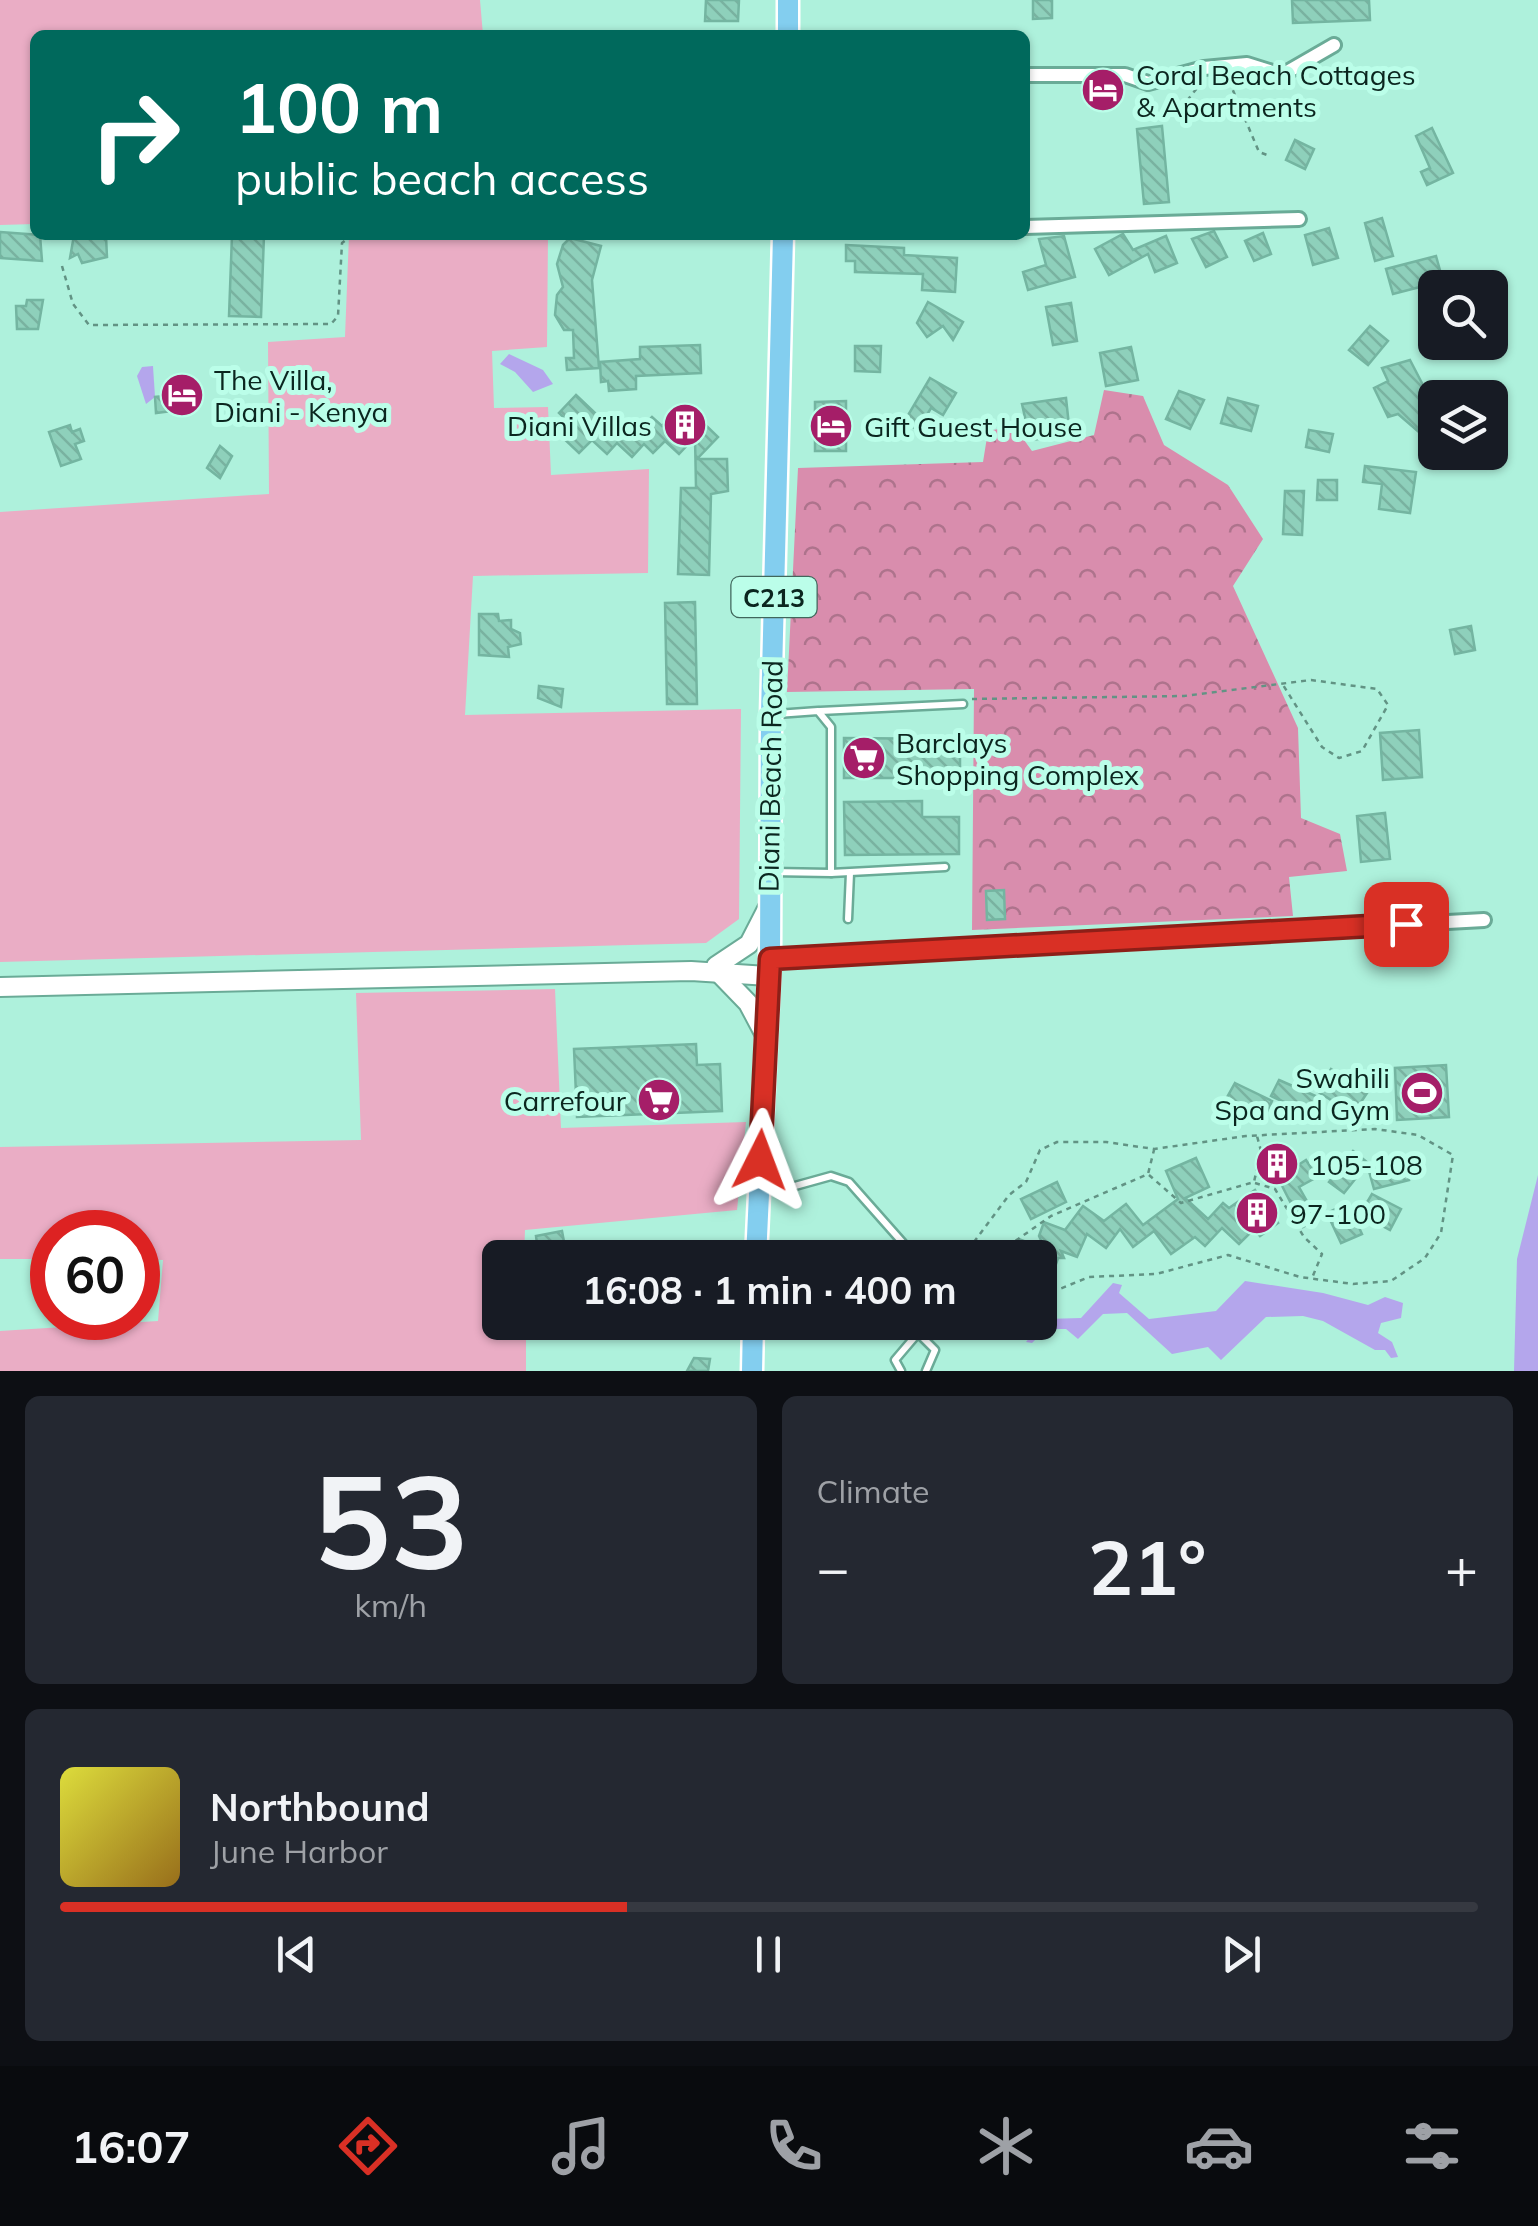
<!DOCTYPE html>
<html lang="en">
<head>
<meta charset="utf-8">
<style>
	body { margin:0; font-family:Mulish,sans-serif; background:#242831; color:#f1f3f6; height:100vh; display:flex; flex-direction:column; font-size:38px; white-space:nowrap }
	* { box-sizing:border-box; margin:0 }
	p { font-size:32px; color:#9ea1a6 }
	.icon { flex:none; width:55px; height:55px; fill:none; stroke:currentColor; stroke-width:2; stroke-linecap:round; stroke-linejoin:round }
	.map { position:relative; height:1371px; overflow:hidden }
	.side { display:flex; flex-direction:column; gap:25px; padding:25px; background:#0d0f14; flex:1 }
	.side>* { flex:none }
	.top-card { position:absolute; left:30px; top:30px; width:1000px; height:210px; border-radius:15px; box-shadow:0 2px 8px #0004; background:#00695c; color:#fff; overflow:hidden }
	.buttons { position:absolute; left:1418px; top:270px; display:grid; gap:20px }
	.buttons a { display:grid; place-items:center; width:90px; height:90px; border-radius:15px; background:#171b24; box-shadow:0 2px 8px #0004; font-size:50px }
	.speed { position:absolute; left:30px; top:1210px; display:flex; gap:20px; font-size:50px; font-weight:700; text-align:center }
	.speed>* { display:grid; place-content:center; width:130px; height:130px; border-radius:50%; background:#171b24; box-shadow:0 2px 8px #0004; line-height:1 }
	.speed .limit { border:15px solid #d22; background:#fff; color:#111 }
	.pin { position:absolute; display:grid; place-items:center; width:85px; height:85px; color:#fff; margin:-42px; border-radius:20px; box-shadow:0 5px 15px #0006 }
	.me { position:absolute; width:110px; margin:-55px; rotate:3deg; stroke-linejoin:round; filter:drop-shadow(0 0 8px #0008) }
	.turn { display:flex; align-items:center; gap:35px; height:210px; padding:0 40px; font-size:45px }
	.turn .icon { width:130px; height:130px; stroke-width:2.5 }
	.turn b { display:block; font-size:70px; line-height:85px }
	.big { font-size:75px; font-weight:700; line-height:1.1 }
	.side .tile { flex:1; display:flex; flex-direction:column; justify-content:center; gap:15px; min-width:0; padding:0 35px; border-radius:15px; background:#242831 }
	.side .dial { align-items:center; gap:0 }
	.dial b { font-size:130px; line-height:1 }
	.song { display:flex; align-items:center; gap:30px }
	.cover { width:120px; height:120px; border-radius:15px; background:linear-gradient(135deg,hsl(60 70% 55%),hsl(40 70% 35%)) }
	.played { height:10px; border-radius:5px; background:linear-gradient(90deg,#d93025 40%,#363941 40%) }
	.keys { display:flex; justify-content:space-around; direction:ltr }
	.heat { display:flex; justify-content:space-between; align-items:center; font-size:55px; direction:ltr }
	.side .tiles { flex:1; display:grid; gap:25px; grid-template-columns:1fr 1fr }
	.tile:last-child { grid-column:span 2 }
	.trip { position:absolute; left:482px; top:1240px; width:575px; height:100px; border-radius:15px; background:#171b24; box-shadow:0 2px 8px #0004; font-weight:700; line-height:100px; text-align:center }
	.dock { display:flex; height:160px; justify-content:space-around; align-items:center; background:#090b0e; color:#9ea1a6 }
	.dock .icon { width:70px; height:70px }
	.dock .on { color:#d93025 }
	.dock b { font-size:45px; color:#f1f3f6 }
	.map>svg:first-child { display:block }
	.green { fill:#eaadc5 }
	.forest { fill:url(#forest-crowns) }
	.water { fill:#b4a6ec }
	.building { fill:url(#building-back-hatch); stroke:#74b5a1; stroke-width:2.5 }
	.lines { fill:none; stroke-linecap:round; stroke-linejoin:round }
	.lane-casing { stroke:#6aab97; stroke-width:11 }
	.street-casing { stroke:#6aab97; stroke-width:18 }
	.secondary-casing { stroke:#6aab97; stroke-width:22 }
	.primary-casing { stroke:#fff; stroke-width:25 }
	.path { stroke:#629384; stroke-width:2.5; stroke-dasharray:5 5; stroke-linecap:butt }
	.lane { stroke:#fff; stroke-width:6 }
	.street { stroke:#fff; stroke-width:12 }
	.secondary { stroke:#fff; stroke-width:18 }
	.primary { stroke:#83ceef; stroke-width:20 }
	.route-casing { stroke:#8d1f18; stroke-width:25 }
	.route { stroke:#d93025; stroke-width:18 }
	.labels { text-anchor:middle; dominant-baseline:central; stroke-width:10; stroke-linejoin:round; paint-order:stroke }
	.shield { fill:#bbfee9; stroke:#40675c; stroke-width:2.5 }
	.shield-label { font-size:25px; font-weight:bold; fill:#0b261f }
	.poi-label { font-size:28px; fill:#0b261f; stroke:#bbfee9; text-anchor:start }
	.street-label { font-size:28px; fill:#0b261f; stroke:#bbfee9 }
</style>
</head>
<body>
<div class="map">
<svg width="1538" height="1371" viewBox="0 0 1538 1371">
	<defs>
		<pattern id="forest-crowns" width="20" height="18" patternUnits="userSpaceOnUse" patternTransform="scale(2.5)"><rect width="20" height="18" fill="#d98dad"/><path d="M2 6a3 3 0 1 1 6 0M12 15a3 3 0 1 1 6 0" fill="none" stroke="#ae738c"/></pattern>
		<pattern id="building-back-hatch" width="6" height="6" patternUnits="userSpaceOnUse" patternTransform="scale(2.5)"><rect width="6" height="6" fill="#8ed0bb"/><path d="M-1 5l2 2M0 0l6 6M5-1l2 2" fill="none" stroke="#79b2a0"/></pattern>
	</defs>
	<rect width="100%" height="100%" fill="#aef1dc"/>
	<!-- green -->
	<g class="green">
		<polygon points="0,0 480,0 483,35 35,35 35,224 0,225"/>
		<polygon points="349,235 548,235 547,347 492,351 494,408 548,407 551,475 649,469 648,573 473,576 465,715 741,709 739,919 706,943 0,962 0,512 269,494 268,342 345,337"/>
		<polygon points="555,989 561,1128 746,1122 737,1210 525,1230 524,1257 500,1258 500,1322 526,1323 526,1371 0,1371 0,1331 158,1321 163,1260 138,1259 138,1232 52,1232 52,1259 0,1259 0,1147 361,1140 356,993"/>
	</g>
	<!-- forest -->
	<polygon class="forest" points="1104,390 1143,396 1164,445 1228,485 1263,539 1233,586 1298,728 1301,818 1340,834 1347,871 1289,877 1293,916 972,930 974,689 787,692 798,468 983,462 988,431 1014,426 1032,451 1094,435"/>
	<!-- water -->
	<g class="water">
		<polygon points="509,354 543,370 553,384 533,392 515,372 500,364"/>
		<polygon points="153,366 155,397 146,404 137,376 142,367"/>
		<polygon points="1538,1175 1538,1371 1514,1371 1517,1259"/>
		<polygon points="1245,1281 1323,1293 1368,1305 1385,1297 1403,1303 1401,1318 1381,1323 1378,1333 1392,1342 1398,1357 1391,1358 1385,1350 1375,1350 1323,1321 1303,1316 1266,1317 1221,1360 1208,1347 1172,1354 1127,1313 1103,1314 1078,1339 1066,1329 1046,1329 1032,1343 1026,1342 1045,1319 1081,1318 1113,1283 1122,1285 1119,1293 1149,1319 1216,1311"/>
	</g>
	<!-- building -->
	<g class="building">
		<polygon points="706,0 739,0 738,21 705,21"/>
		<polygon points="1033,0 1052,0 1052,18 1033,19"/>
		<polygon points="1292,0 1369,0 1370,20 1293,23"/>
		<polygon points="1162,126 1169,202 1144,204 1137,129"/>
		<polygon points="1432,128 1453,173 1427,185 1421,172 1430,168 1416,136"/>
		<polygon points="1295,140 1314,149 1305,169 1286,160"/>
		<polygon points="1382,218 1393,256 1375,261 1365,223"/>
		<polygon points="1329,228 1338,258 1313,265 1305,235"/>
		<polygon points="1214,231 1227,257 1206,267 1192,239"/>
		<polygon points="0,232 40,235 42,261 0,258"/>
		<polygon points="1263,233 1271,254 1254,261 1245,241"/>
		<polygon points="1123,234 1133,250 1166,236 1177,263 1155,272 1148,254 1109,275 1095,249"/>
		<polygon points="74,235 106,236 107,257 82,263 78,254 70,258"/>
		<polygon points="232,235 264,235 261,317 229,316"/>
		<polygon points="1064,236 1075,277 1028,290 1023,272 1046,265 1039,239"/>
		<polygon points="570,238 601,246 592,280 599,368 567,370 566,358 574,358 573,330 564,330 555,315 557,295 563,287 557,264 563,245"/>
		<polygon points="846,245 904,248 904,255 957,258 955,292 922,290 923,274 855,272 855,261 846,261"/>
		<polygon points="1436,256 1443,281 1393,294 1386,269"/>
		<polygon points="27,300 43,300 38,329 17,329 16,306 26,306"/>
		<polygon points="928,302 963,322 953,340 943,326 927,337 917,323"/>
		<polygon points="1071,303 1077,341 1053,345 1046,307"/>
		<polygon points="1370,326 1388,341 1368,365 1349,350"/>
		<polygon points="700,345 701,373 636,376 636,389 609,391 608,381 601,382 600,362 640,359 640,347"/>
		<polygon points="855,346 881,346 880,372 855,371"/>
		<polygon points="1131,347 1138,380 1106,386 1100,353"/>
		<polygon points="1410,360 1424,387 1435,397 1435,415 1420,433 1398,414 1388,417 1374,388 1388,381 1382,368"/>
		<polygon points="930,378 956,393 943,415 931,408 918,430 904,422"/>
		<polygon points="1179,391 1204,400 1190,429 1166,419"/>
		<polygon points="187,394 188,409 156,413 155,397"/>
		<polygon points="576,395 615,432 626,420 638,431 652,417 662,426 673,415 679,421 690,410 718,437 697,459 727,459 728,491 711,494 709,575 678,574 681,488 696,488 695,437 679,454 665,441 653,453 644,444 632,457 617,443 607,454 592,440 579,453 560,435 571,424 559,413"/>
		<polygon points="1066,398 1070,435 1030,440 1022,404"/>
		<polygon points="1228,398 1258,406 1251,431 1221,423"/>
		<polygon points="846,401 846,451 815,451 815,402"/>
		<polygon points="70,425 72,432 80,429 84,441 75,444 81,459 61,466 49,432"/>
		<polygon points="1309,430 1333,434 1329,452 1306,447"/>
		<polygon points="220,446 232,456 220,478 207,468"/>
		<polygon points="1365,466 1416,472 1410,513 1379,509 1382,484 1363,482"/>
		<polygon points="1318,480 1337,480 1337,500 1317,500"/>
		<polygon points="1285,491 1304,491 1302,535 1283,534"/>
		<polygon points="695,602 697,704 667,704 665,603"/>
		<polygon points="479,614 498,614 499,621 511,620 511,629 520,633 521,644 508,647 509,657 479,655"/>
		<polygon points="1471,626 1475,650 1455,654 1450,630"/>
		<polygon points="539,686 563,689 561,707 538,698"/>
		<polygon points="1419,730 1422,777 1383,780 1380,733"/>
		<polygon points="844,738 960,739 960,778 844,778"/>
		<polygon points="922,801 922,817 959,817 959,854 845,855 844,802"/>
		<polygon points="1385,813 1390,859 1361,862 1357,816"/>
		<polygon points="1004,890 1005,919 987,920 986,891"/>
		<polygon points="696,1044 697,1065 720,1064 722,1111 577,1117 574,1049"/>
		<polygon points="1446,1065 1449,1117 1397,1120 1395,1068"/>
		<polygon points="1331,1069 1367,1093 1353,1114 1317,1091"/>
		<polygon points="1279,1080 1320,1098 1312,1115 1271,1096"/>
		<polygon points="1235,1083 1272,1101 1263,1120 1225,1101"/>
		<polygon points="1284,1149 1295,1167 1306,1160 1317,1177 1299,1187 1317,1219 1303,1227 1276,1174 1269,1179 1261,1163"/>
		<polygon points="1353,1151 1368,1163 1344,1193 1329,1182"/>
		<polygon points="1196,1158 1209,1187 1185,1198 1208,1219 1223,1203 1229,1208 1255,1190 1278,1223 1260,1236 1254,1229 1239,1244 1222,1228 1205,1246 1195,1237 1171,1254 1154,1231 1133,1247 1120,1229 1106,1248 1087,1234 1077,1257 1061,1251 1064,1258 1058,1258 1052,1276 1040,1272 1040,1258 1012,1258 1019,1239 1045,1249 1039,1236 1044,1222 1065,1230 1083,1206 1104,1221 1126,1204 1143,1225 1178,1199 1166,1171"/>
		<polygon points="1404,1161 1409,1180 1374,1189 1369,1171"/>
		<polygon points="1057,1182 1066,1202 1031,1219 1021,1199"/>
		<polygon points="1372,1194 1401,1209 1390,1230 1360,1214"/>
		<polygon points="1348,1203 1362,1234 1341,1243 1327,1213"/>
		<polygon points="562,1231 567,1258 539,1258 536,1236"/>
		<polygon points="717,1246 718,1258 683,1258 683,1249"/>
		<polygon points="694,1358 710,1359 708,1371 687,1371"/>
	</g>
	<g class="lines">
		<!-- lane casing -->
		<g class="lane-casing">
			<g id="lane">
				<polyline points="820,711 963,704"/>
				<polyline points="772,872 831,873 831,727 818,711 777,714"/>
				<polyline points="831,873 945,867"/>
				<polyline points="848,919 850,873"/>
				<polyline points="764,1185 795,1186 831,1176 849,1182 903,1243 909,1258"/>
				<polyline points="917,1322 918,1333 935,1350 926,1371"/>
				<polyline points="901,1371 895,1360 918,1333"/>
			</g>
		</g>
		<!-- street casing -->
		<g class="street-casing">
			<g id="street">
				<polyline points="1025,75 1125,75 1148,83 1204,68 1247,64 1282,75 1334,45"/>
				<polyline points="1025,227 1299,219"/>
				<polyline points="770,959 1484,920"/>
			</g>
		</g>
		<!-- secondary casing -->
		<g class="secondary-casing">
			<g id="secondary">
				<polyline points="716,966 749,944 767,909"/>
				<polyline points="719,973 748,1003 765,1035"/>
				<polyline points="0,987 691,971 769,976"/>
			</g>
		</g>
		<!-- primary casing -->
		<g class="primary-casing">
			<g id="primary">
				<polyline points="788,35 788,0"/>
				<polyline points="756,1258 770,959 771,714 783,235"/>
				<polyline points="752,1371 753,1322"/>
			</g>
		</g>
		<!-- path -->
		<g class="path">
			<polyline points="1229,81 1259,152 1270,156"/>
			<polyline points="1163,118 1186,102 1201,83"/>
			<polyline points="62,266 73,304 89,325 331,324 338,316 342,243 352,235"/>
			<polyline points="972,699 1184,696 1311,680 1377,689 1388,705 1362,751 1339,758 1322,747 1283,685"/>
			<polyline points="1149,1175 1181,1203 1254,1182 1261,1151 1257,1136"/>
			<polyline points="1255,1183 1275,1189 1304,1237 1322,1254 1312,1278"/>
			<polyline points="962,1258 1009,1195 1026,1182 1040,1150 1057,1142 1106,1142 1154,1149 1246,1136 1375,1129 1418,1135 1453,1155 1441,1233 1425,1258 1391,1281 1353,1284 1300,1277 1228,1255 1156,1274 1089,1277 1040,1297"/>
			<polyline points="991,1258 1051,1216 1148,1174 1154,1150"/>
		</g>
		<!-- lane -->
		<use href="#lane" class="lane"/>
		<!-- street -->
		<use href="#street" class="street"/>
		<!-- secondary -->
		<use href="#secondary" class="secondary"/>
		<!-- primary -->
		<use href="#primary" class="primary"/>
	</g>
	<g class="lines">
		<!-- route casing -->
		<g class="route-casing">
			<polyline id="route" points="760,1160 770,959 1406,924"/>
		</g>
		<!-- route -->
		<use href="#route" class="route"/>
	</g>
	<!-- icons -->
	<defs>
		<g id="hotel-disc" transform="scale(2.25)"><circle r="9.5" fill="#a51e68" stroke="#bbfee9"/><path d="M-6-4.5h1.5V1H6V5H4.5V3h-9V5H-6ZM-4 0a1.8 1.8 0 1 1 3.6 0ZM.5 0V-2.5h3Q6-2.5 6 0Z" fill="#fff"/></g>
		<g id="building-disc" transform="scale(2.25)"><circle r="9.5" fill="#a51e68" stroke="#bbfee9"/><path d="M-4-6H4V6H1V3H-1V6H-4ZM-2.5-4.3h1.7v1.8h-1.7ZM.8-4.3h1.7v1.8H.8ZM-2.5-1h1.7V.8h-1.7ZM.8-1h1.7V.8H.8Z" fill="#fff"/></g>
		<g id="supermarket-disc" transform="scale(2.25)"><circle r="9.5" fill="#a51e68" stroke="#bbfee9"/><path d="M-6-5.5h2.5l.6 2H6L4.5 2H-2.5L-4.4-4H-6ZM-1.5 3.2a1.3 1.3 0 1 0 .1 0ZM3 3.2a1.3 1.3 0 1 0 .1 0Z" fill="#fff"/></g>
		<g id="stadium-disc" transform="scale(2.25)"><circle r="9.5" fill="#a51e68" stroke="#bbfee9"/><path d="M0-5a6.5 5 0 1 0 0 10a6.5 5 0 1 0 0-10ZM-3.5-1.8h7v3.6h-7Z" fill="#fff"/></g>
	</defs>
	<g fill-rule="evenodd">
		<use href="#hotel-disc" x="1103" y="90"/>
		<use href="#hotel-disc" x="182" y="395"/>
		<use href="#building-disc" x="685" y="425"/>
		<use href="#hotel-disc" x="831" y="426"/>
		<use href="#supermarket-disc" x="864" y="758"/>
		<use href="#stadium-disc" x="1422" y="1093"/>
		<use href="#supermarket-disc" x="659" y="1100"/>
		<use href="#building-disc" x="1277" y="1164"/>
		<use href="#building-disc" x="1257" y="1213"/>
	</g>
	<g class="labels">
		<!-- shield labels -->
		<rect class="shield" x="731.5" y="577" width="85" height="40" rx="8"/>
		<g class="shield-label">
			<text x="774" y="597">C213</text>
		</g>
		<!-- poi labels -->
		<g class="poi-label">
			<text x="1136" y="74">Coral Beach Cottages<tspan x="1136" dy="32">&amp; Apartments</tspan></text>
			<text x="214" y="379">The Villa,<tspan x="214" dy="32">Diani - Kenya</tspan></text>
			<text x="652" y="425" text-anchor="end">Diani Villas</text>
			<text x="864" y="426">Gift Guest House</text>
			<text x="896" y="742">Barclays<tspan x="896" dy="32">Shopping Complex</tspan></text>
			<text x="1390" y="1077" text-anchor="end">Swahili<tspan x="1390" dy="32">Spa and Gym</tspan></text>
			<text x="626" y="1100" text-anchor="end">Carrefour</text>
			<text x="1310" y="1164">105-108</text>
			<text x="1290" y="1213">97-100</text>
		</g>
		<!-- street labels -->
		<g class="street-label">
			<text transform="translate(770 776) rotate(-89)">Diani Beach Road</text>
		</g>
	</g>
</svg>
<div class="buttons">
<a><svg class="icon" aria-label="search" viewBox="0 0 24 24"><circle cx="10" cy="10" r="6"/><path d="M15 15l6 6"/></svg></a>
<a><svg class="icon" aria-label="layers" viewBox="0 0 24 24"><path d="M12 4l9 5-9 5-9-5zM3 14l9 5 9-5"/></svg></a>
</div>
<div class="speed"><div class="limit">60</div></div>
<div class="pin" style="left:1406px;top:924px;background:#d93025"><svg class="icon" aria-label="arrive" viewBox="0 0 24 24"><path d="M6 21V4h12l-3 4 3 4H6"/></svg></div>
<svg class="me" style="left:760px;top:1160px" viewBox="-20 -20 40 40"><path d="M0-17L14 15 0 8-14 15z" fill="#d93025" stroke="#fff" stroke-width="4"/></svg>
<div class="trip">16:08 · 1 min · 400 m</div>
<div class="top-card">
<div class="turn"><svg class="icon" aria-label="right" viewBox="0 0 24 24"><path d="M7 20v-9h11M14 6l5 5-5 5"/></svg><div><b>100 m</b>public beach access</div></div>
</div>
</div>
<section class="side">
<div class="tiles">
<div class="tile dial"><b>53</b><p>km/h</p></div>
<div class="tile"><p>Climate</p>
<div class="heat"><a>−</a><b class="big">21°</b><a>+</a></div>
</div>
<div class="tile">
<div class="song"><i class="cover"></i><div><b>Northbound</b><p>June Harbor</p></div></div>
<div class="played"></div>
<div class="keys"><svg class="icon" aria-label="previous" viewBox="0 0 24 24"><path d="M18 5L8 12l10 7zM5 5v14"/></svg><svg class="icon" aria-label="pause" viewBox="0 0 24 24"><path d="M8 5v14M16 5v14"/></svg><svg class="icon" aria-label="next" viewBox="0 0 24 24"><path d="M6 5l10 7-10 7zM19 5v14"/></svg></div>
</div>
</div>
</section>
<nav class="dock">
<b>16:07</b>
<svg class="icon on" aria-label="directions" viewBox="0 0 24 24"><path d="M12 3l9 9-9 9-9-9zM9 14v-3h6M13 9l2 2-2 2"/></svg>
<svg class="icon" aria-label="music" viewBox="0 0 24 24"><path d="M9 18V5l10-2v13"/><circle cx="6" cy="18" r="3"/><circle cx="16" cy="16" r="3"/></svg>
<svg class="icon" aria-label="phone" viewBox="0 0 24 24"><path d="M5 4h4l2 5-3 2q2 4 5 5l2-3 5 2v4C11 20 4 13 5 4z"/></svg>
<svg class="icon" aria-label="climate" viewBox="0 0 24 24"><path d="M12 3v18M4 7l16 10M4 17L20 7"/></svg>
<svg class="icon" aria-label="car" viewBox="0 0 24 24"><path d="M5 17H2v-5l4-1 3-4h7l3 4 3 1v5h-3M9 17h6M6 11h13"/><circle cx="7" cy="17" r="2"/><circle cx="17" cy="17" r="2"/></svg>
<svg class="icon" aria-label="filters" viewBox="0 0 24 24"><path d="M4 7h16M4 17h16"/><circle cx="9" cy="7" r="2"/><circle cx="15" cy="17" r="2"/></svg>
</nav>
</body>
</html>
